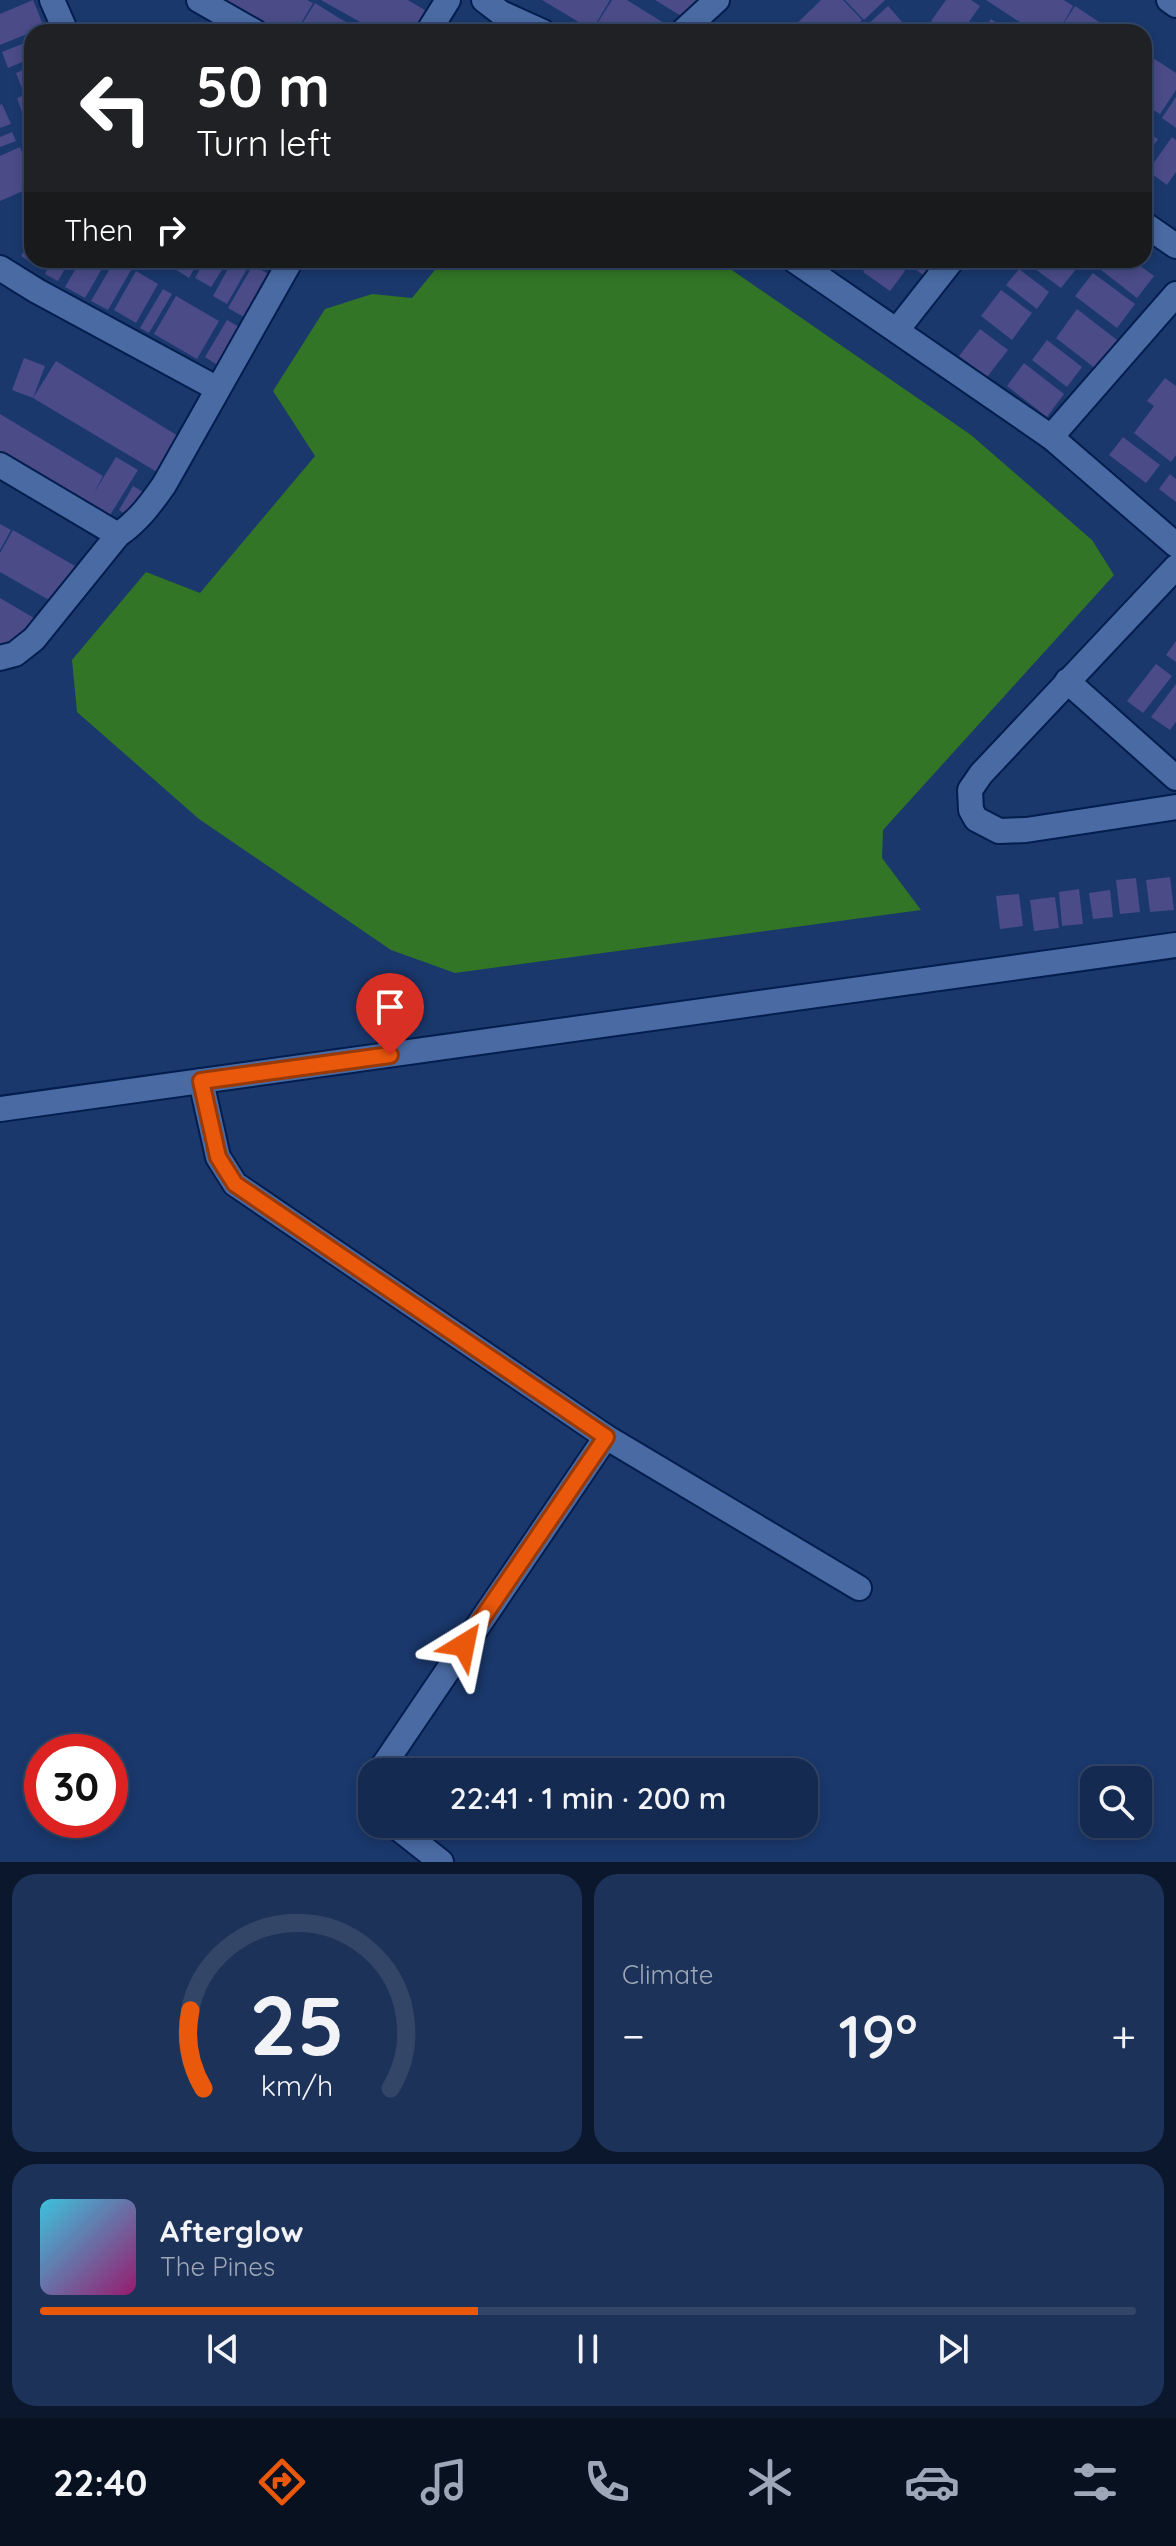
<!DOCTYPE html>
<html lang="en">
<head>
<meta charset="utf-8">
<style>
	body { margin:0; font-family:Quicksand,sans-serif; background:#1d3258; color:#f1f3f6; height:100vh; display:flex; flex-direction:column; font-size:30px; white-space:nowrap }
	* { box-sizing:border-box; margin:0 }
	p { font-size:26px; color:#9da7b7 }
	.icon { flex:none; width:44px; height:44px; fill:none; stroke:currentColor; stroke-width:2; stroke-linecap:round; stroke-linejoin:round }
	.map { position:relative; height:1862px; overflow:hidden }
	.drawer { display:flex; flex-direction:column; gap:12px; padding:12px; background:#0b172d; flex:1 }
	.drawer>* { flex:none }
	.banner { position:absolute; left:24px; top:24px; width:1128px; height:244px; border-radius:24px; box-shadow:0 4px 12px #0003,0 0 0 2px #334668; background:#202124; color:#fff; overflow:hidden }
	.fabs { position:absolute; left:1080px; top:1766px; display:grid; gap:16px }
	.fabs a { display:grid; place-items:center; width:72px; height:72px; border-radius:16px; background:#142a51; box-shadow:0 4px 12px #0003,0 0 0 2px #334668; font-size:40px }
	.speed { position:absolute; left:24px; top:1734px; display:flex; gap:16px; font-size:40px; font-weight:700; text-align:center }
	.speed>* { display:grid; place-content:center; width:104px; height:104px; border-radius:50%; background:#142a51; box-shadow:0 4px 12px #0003,0 0 0 2px #334668; line-height:1 }
	.speed .limit { border:12px solid #d22; background:#fff; color:#111 }
	.pin { position:absolute; display:grid; place-items:center; width:68px; height:68px; color:#fff; margin:-82px -34px; border-radius:50% 50% 50% 0; rotate:-45deg; box-shadow:0 0 8px #0007 }
	.pin .icon { rotate:45deg }
	.me { position:absolute; width:88px; margin:-44px; rotate:35deg; stroke-linejoin:round; filter:drop-shadow(0 0 6px #0008) }
	.turn { display:flex; align-items:center; gap:28px; height:168px; padding:0 40px; font-size:36px }
	.turn .icon { width:104px; height:104px; stroke-width:2.5 }
	.turn b { display:block; font-size:56px; line-height:68px }
	.then { display:flex; align-items:center; height:76px; padding:0 40px; background:#0003; gap:16px; font-size:30px }
	.big { font-size:60px; font-weight:600; line-height:1.1 }
	.drawer .widget { flex:1; display:flex; flex-direction:column; justify-content:center; gap:12px; min-width:0; padding:0 28px; border-radius:24px; background:#1d3258 }
	.drawer .dial { align-items:center; gap:0 }
	.dial svg { height:208px; overflow:visible; fill:none; stroke:#334668; stroke-width:7; stroke-linecap:round; text-anchor:middle }
	.dial text { fill:#f1f3f6; stroke:none }
	.song { display:flex; align-items:center; gap:24px }
	.cover { width:96px; height:96px; border-radius:12px; background:linear-gradient(135deg,hsl(190 70% 55%),hsl(320 70% 35%)) }
	.played { height:8px; border-radius:4px; background:linear-gradient(90deg,#ea580c 40%,#334668 40%) }
	.keys { display:flex; justify-content:space-around; direction:ltr }
	.heat { display:flex; justify-content:space-between; align-items:center; font-size:44px; direction:ltr }
	.drawer .tiles { flex:1; display:grid; gap:12px; grid-template-columns:1fr 1fr }
	.widget:last-child { grid-column:span 2 }
	.trip { position:absolute; left:358px; top:1758px; width:460px; height:80px; border-radius:24px; background:#142a51; box-shadow:0 4px 12px #0003,0 0 0 2px #334668; font-weight:600; line-height:80px; text-align:center }
	.tab-bar { display:flex; height:128px; justify-content:space-around; align-items:center; background:#081120; color:#9da7b7 }
	.tab-bar .icon { width:56px; height:56px }
	.tab-bar .active { color:#ea580c }
	.tab-bar b { font-size:36px; color:#f1f3f6 }
	.map>svg:first-child { display:block }
	.water { fill:#327526 }
	.building { fill:#4a4b87 }
	.lines { fill:none; stroke-linecap:round; stroke-linejoin:round }
	.minor-casing { stroke:#021d4e; stroke-width:28 }
	.minor { stroke:#496aa2; stroke-width:24 }
	.route-casing { stroke:#983908; stroke-width:20 }
	.route { stroke:#ea580c; stroke-width:14 }
</style>
</head>
<body>
<div class="map">
<svg width="1176" height="1862" viewBox="0 0 1176 1862">
	<rect width="100%" height="100%" fill="#1a386c"/>
	<!-- water -->
	<polygon class="water" points="443,260 711,260 729,268 971,435 1092,540 1114,575 883,830 882,858 921,910 455,973 391,950 199,819 77,712 72,660 146,572 200,593 315,456 273,391 325,309 372,294 412,298"/>
	<!-- building -->
	<g class="building">
		<polygon points="33,0 44,27 0,45 0,14"/>
		<polygon points="221,0 307,0 313,3 296,32 277,32"/>
		<polygon points="321,0 408,0 428,12 416,32 378,32"/>
		<polygon points="542,0 610,0 592,30"/>
		<polygon points="612,0 627,0 667,25 662,32 597,32 593,30"/>
		<polygon points="655,0 702,0 688,20"/>
		<polygon points="821,0 843,0 862,20 849,32 788,32"/>
		<polygon points="845,0 885,0 864,20"/>
		<polygon points="946,0 971,0 980,6 962,32 947,32 931,21"/>
		<polygon points="986,0 1064,0 1073,6 1060,29 1075,6 1114,32 1035,32"/>
		<polygon points="315,3 339,18 364,32 297,32"/>
		<polygon points="888,6 911,32 867,32 864,28"/>
		<polygon points="991,19 1010,32 982,32"/>
		<polygon points="32,40 32,58 8,68 2,52"/>
		<polygon points="1144,52 1176,73 1176,90 1160,114 1144,104"/>
		<polygon points="32,66 32,84 22,88 16,73"/>
		<polygon points="32,92 32,111 23,115 17,98"/>
		<polygon points="1176,97 1176,128 1162,118"/>
		<polygon points="2,104 11,124 0,128 0,105"/>
		<polygon points="1144,130 1158,139 1144,159"/>
		<polygon points="12,132 16,141 0,147 0,137"/>
		<polygon points="1172,137 1176,140 1176,172 1167,185 1148,171"/>
		<polygon points="20,147 32,177 32,187 0,201 0,156"/>
		<polygon points="32,237 32,260 45,260 40,268 21,256"/>
		<polygon points="52,260 70,260 58,281 45,274"/>
		<polygon points="81,260 107,260 85,298 65,287"/>
		<polygon points="115,260 131,270 108,310 91,301"/>
		<polygon points="151,260 169,260 164,268"/>
		<polygon points="180,260 199,260 189,278 175,269"/>
		<polygon points="205,260 228,260 211,287 195,278"/>
		<polygon points="233,260 248,267 227,304 213,296"/>
		<polygon points="872,260 891,260 905,271 890,291 863,272"/>
		<polygon points="904,260 934,260 923,275"/>
		<polygon points="1030,260 1076,260 1080,264 1061,288 1027,263"/>
		<polygon points="1108,260 1132,260 1154,276 1137,298 1101,270"/>
		<polygon points="253,265 275,278 251,321 228,308"/>
		<polygon points="1019,269 1049,292 1037,309 1006,285"/>
		<polygon points="136,271 158,284 136,323 114,310"/>
		<polygon points="1093,273 1135,304 1117,328 1075,296"/>
		<polygon points="163,289 172,294 149,333 140,328"/>
		<polygon points="1001,290 1032,313 1012,340 981,316"/>
		<polygon points="176,296 219,321 197,359 154,334"/>
		<polygon points="1077,309 1117,340 1096,369 1056,338"/>
		<polygon points="227,320 241,328 219,366 205,357"/>
		<polygon points="980,329 1008,350 987,377 959,356"/>
		<polygon points="1047,340 1082,367 1067,387 1032,360"/>
		<polygon points="24,358 45,366 33,398 12,390"/>
		<polygon points="56,361 183,439 162,475 33,398"/>
		<polygon points="1024,363 1064,394 1047,417 1007,386"/>
		<polygon points="1165,378 1176,386 1176,455 1171,462 1134,433 1154,406 1147,401"/>
		<polygon points="0,414 103,476 94,493 116,457 138,470 107,520 87,504 0,451"/>
		<polygon points="1123,437 1160,465 1146,483 1109,455"/>
		<polygon points="1170,474 1176,479 1176,502 1159,489"/>
		<polygon points="133,486 145,493 131,518 119,510"/>
		<polygon points="0,524 11,530 0,550"/>
		<polygon points="13,530 80,569 56,604 0,572 0,553"/>
		<polygon points="0,598 34,618 12,655 0,648"/>
		<polygon points="1176,641 1176,662 1166,655"/>
		<polygon points="1156,664 1172,676 1143,713 1127,701"/>
		<polygon points="1176,684 1176,722 1170,730 1151,717"/>
		<polygon points="1170,877 1174,910 1150,912 1146,880"/>
		<polygon points="1136,878 1140,912 1120,914 1116,880"/>
		<polygon points="1079,889 1083,924 1062,926 1059,892"/>
		<polygon points="1110,890 1113,917 1093,919 1089,893"/>
		<polygon points="1019,894 1023,926 1000,929 996,896"/>
		<polygon points="1055,897 1059,928 1034,931 1030,900"/>
	</g>
	<g class="lines">
		<!-- minor casing -->
		<g class="minor-casing">
			<g id="minor">
				<polyline points="52,0 66,32"/>
				<polyline points="199,0 255,32"/>
				<polyline points="484,0 501,13 543,32"/>
				<polyline points="1169,0 1176,5"/>
				<polyline points="428,32 448,0"/>
				<polyline points="682,32 717,0"/>
				<polyline points="1144,224 1176,246"/>
				<polyline points="794,260 1051,437 1176,545"/>
				<polyline points="0,268 37,291 216,388"/>
				<polyline points="897,330 952,260"/>
				<polyline points="1051,437 1176,294"/>
				<polyline points="0,465 118,535"/>
				<polyline points="1176,567 981,774 970,790 971,810 976,819 999,831 1026,830 1176,807"/>
				<path d="M 0,658 L 15,654 L 34,639 L 118,535 C 138,521 150,505 164,485 L 291,260"/>
				<polyline points="1067,681 1176,778"/>
				<polyline points="201,1081 218,1157 235,1184 606,1437 379,1772"/>
				<polyline points="0,1109 1176,945"/>
				<polyline points="606,1437 859,1588"/>
				<polyline points="393,1824 441,1862"/>
			</g>
		</g>
		<!-- minor -->
		<use href="#minor" class="minor"/>
	</g>
	<g class="lines">
		<!-- route casing -->
		<g class="route-casing">
			<polyline id="route" points="390,1055 201,1081 218,1157 235,1184 606,1437 464,1645"/>
		</g>
		<!-- route -->
		<use href="#route" class="route"/>
	</g>
</svg>
<div class="fabs">
<a><svg class="icon" aria-label="search" viewBox="0 0 24 24"><circle cx="10" cy="10" r="6"/><path d="M15 15l6 6"/></svg></a>
</div>
<div class="speed"><div class="limit">30</div></div>
<div class="pin" style="left:390px;top:1055px;background:#d93025"><svg class="icon" aria-label="arrive" viewBox="0 0 24 24"><path d="M6 21V4h12l-3 4 3 4H6"/></svg></div>
<svg class="me" style="left:464px;top:1645px" viewBox="-20 -20 40 40"><path d="M0-17L14 15 0 8-14 15z" fill="#ea580c" stroke="#fff" stroke-width="4"/></svg>
<div class="trip">22:41 · 1 min · 200 m</div>
<div class="banner">
<div class="turn"><svg class="icon" aria-label="left" viewBox="0 0 24 24"><path d="M17 20v-9H6M10 6l-5 5 5 5"/></svg><div><b>50 m</b>Turn left</div></div>
<div class="then">Then<svg class="icon" aria-label="right" viewBox="0 0 24 24"><path d="M7 20v-9h11M14 6l5 5-5 5"/></svg></div>
</div>
</div>
<section class="drawer">
<div class="tiles">
<div class="widget dial"><svg viewBox="0 0 100 80">
<path d="M14 69A42 42 0 1 1 86 69"/>
<path d="M14 69A42 42 0 0 1 9 39" stroke="#ea580c"/>
<text x="50" y="56" font-size="32" font-weight="700">25</text>
<text x="50" y="72" font-size="11">km/h</text>
</svg></div>
<div class="widget"><p>Climate</p>
<div class="heat"><a>−</a><b class="big">19°</b><a>+</a></div>
</div>
<div class="widget">
<div class="song"><i class="cover"></i><div><b>Afterglow</b><p>The Pines</p></div></div>
<div class="played"></div>
<div class="keys"><svg class="icon" aria-label="previous" viewBox="0 0 24 24"><path d="M18 5L8 12l10 7zM5 5v14"/></svg><svg class="icon" aria-label="pause" viewBox="0 0 24 24"><path d="M8 5v14M16 5v14"/></svg><svg class="icon" aria-label="next" viewBox="0 0 24 24"><path d="M6 5l10 7-10 7zM19 5v14"/></svg></div>
</div>
</div>
</section>
<nav class="tab-bar">
<b>22:40</b>
<svg class="icon active" aria-label="directions" viewBox="0 0 24 24"><path d="M12 3l9 9-9 9-9-9zM9 14v-3h6M13 9l2 2-2 2"/></svg>
<svg class="icon" aria-label="music" viewBox="0 0 24 24"><path d="M9 18V5l10-2v13"/><circle cx="6" cy="18" r="3"/><circle cx="16" cy="16" r="3"/></svg>
<svg class="icon" aria-label="phone" viewBox="0 0 24 24"><path d="M5 4h4l2 5-3 2q2 4 5 5l2-3 5 2v4C11 20 4 13 5 4z"/></svg>
<svg class="icon" aria-label="climate" viewBox="0 0 24 24"><path d="M12 3v18M4 7l16 10M4 17L20 7"/></svg>
<svg class="icon" aria-label="car" viewBox="0 0 24 24"><path d="M5 17H2v-5l4-1 3-4h7l3 4 3 1v5h-3M9 17h6M6 11h13"/><circle cx="7" cy="17" r="2"/><circle cx="17" cy="17" r="2"/></svg>
<svg class="icon" aria-label="filters" viewBox="0 0 24 24"><path d="M4 7h16M4 17h16"/><circle cx="9" cy="7" r="2"/><circle cx="15" cy="17" r="2"/></svg>
</nav>
</body>
</html>
